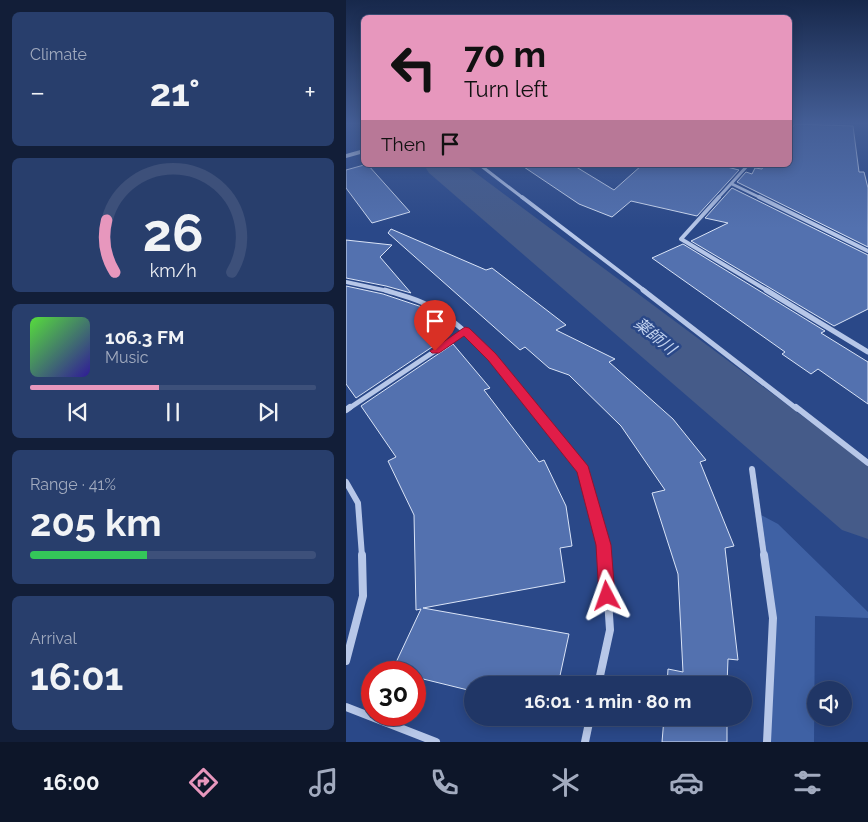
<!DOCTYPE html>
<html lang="en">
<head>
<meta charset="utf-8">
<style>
	body { margin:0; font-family:Raleway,"Noto Sans JP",sans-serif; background:#283e6c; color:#f1f3f6; height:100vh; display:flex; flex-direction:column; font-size:19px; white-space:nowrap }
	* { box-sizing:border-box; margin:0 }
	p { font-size:16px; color:#a2abbf }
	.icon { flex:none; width:28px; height:28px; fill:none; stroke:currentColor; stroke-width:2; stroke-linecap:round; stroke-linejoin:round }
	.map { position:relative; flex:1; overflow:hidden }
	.panel { display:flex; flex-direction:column; gap:12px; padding:12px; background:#121e38; width:346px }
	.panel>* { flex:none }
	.banner { position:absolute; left:15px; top:15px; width:431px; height:152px; border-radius:8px; box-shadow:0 2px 12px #0003,0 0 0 1px #3d507a; background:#e797bd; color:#111; overflow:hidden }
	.controls { position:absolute; left:461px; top:681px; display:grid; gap:10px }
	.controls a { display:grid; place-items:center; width:45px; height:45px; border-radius:50%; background:#203666; box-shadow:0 2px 12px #0003,0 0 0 1px #3d507a; font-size:25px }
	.speed { position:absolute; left:15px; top:661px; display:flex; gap:10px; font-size:25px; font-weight:700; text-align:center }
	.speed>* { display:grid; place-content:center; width:65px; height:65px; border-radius:50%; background:#203666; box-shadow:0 2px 12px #0003,0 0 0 1px #3d507a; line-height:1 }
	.speed .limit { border:8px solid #d22; background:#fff; color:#111 }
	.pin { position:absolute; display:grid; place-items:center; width:42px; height:42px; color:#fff; margin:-51px -21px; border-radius:50% 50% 50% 0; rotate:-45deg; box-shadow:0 0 5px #0007 }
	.pin .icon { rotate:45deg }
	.me { position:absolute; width:55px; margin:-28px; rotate:356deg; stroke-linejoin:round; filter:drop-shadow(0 0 4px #0008) }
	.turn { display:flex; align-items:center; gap:18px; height:105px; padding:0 20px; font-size:22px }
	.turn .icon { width:65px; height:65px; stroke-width:2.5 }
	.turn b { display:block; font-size:35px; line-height:42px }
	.then { display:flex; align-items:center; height:48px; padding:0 20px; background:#0003; gap:10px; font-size:19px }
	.big { font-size:38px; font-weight:700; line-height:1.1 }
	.panel .card { flex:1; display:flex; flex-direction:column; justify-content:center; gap:8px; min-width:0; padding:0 18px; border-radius:8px; background:#283e6c }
	.panel .dial { align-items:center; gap:0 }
	.dial svg { height:130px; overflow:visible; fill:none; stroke:#3d507a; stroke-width:7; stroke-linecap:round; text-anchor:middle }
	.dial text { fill:#f1f3f6; stroke:none }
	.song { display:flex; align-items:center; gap:15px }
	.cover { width:60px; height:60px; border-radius:8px; background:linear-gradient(135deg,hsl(110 70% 55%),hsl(250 70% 35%)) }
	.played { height:5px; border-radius:2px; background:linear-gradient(90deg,#e797bd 45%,#3d507a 45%) }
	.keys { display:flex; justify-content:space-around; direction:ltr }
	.heat { display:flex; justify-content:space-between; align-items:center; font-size:28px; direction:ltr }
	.charge { height:8px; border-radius:4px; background:linear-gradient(90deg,#34c759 41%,#3d507a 0) }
	.trip { position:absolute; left:118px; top:676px; width:288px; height:50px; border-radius:25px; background:#203666; box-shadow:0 2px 12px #0003,0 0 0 1px #3d507a; font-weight:700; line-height:50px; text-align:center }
	.tabs { display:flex; height:80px; justify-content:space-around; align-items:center; background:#0d1629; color:#a2abbf }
	.tabs .icon { width:35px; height:35px }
	.tabs .selected { color:#e797bd }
	.tabs b { font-size:22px; color:#f1f3f6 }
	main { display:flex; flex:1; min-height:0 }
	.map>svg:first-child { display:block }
	.green { fill:#3f61a4 }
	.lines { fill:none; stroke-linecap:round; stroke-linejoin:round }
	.river { fill:#455b89; fill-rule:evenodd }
	.building { fill:#5371af; stroke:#dae4f7 }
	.street-far4 { stroke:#b7c7e8; stroke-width:3 }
	.street-far3 { stroke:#b7c7e8; stroke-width:4 }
	.street-far2 { stroke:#b7c7e8; stroke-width:5 }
	.street-far1 { stroke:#b7c7e8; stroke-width:6 }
	.street { stroke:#b7c7e8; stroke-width:8 }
	.secondary { fill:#e0e8f7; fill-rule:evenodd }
	.route { fill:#e11d48; stroke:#92132f }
	.labels { text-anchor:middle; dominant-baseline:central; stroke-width:5; stroke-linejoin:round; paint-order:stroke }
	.water-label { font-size:16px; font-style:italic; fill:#c2d2ef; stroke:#2a4888 }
</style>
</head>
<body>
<main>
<section class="panel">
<div class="card"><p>Climate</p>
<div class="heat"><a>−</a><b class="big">21°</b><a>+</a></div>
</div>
<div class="card dial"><svg viewBox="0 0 100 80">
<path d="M14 69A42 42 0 1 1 86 69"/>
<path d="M14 69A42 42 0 0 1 9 37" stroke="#e797bd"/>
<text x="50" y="56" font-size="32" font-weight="700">26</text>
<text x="50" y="72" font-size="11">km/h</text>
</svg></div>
<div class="card">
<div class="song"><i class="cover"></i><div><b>106.3 FM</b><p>Music</p></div></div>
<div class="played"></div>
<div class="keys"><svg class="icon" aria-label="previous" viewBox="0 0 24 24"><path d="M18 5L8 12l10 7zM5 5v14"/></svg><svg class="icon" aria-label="pause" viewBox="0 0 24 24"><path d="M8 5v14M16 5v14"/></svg><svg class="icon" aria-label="next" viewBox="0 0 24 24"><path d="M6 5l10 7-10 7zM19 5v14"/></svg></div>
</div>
<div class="card"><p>Range · 41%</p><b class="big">205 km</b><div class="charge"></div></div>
<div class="card"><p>Arrival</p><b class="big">16:01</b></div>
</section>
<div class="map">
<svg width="522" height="742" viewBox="0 0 522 742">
	<rect width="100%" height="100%" fill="#2a4888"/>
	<!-- green -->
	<polygon class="green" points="413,514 432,524 522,612 522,618 469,616 468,742 421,742 427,618"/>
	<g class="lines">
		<!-- river -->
		<polygon class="river" points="78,165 119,165 522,465 522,539 496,530 83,173"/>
	</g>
	<!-- building -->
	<g class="building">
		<polygon points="449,124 507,126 513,172 518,172 522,188 522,247 391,182 400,172 406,174 409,168 416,169 418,165 444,165 444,131"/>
		<polygon points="18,165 22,165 64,212 26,223 0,188 0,170"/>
		<polygon points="175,165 227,165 268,190 296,165 373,165 393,170 351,216 285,201 266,217 233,204"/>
		<polygon points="386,188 522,255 522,309 488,326 345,241 382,223 359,218"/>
		<polygon points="45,229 140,270 146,268 220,325 210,330 269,359 263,362 327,419 360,460 354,462 388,546 379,548 392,660 382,659 381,685 321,685 322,669 337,672 332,574 306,493 319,490 275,426 223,375 203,368 179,347 174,350 42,233"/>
		<polygon points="0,240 46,245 34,257 65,293 40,286 0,278"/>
		<polygon points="337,244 479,331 475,333 522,362 522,404 472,369 465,374 436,354 439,352 306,258"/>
		<polygon points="0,286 37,294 76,307 101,337 10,398 0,384"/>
		<polygon points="107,344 144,388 138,390 193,462 198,460 220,506 226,546 214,548 219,582 77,608 223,634 212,685 126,685 126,691 69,677 69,672 46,671 75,609 70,610 68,515 42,461 50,457 15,406"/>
		<polygon points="318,718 381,718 381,742 316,742"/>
	</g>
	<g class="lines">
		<!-- street-far4 -->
		<g class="street-far4">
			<polyline points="134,165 177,198"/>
			<polyline points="386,184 415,198"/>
			<polyline points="372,198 402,165"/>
		</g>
		<!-- street-far3 -->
		<g class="street-far3">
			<polyline points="176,197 299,291"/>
			<polyline points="373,197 335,239 422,291"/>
			<polyline points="413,197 522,251"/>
			<polyline points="0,282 42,291"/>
		</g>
		<!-- street-far2 -->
		<g class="street-far2">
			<path d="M 39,290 C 53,295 70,298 83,306 C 127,330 157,370 188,409"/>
			<polyline points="297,290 451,409"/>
			<polyline points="420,290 522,352"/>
			<polyline points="2,409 119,331"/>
		</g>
		<!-- street-far1 -->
		<g class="street-far1">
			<polyline points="187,407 237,470 258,545 259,556"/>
			<polyline points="450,407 522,463"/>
			<polyline points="0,410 4,407"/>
			<polyline points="406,469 418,556"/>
			<polyline points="0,482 12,503 16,556"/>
		</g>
		<!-- street -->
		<g class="street">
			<polyline points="418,555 427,618 421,742"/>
			<polyline points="0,661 17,596 16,555"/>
			<polyline points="252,685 264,630 259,555"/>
			<polyline points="0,707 90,742"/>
			<polyline points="239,742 244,718"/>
		</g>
		<!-- secondary -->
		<polygon class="secondary" points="18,149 18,153 0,158 0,154"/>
	</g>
	<!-- sky -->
	<linearGradient id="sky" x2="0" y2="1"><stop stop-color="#17284b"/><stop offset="0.54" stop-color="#445e96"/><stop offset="1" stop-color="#445e96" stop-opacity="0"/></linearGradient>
	<rect width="522" height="228" fill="url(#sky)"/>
	<!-- route -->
	<polygon class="route" points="119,327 123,328 150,354 242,466 265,545 269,596 267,602 261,604 256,602 253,596 250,545 231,472 142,360 118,336 93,353 86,353 84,351"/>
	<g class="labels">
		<!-- water labels -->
		<g class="water-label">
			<text transform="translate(309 336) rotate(39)">薬師川</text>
		</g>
	</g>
</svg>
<div class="controls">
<a><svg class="icon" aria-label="sound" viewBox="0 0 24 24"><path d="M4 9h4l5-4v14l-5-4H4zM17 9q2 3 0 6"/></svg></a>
</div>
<div class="speed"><div class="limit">30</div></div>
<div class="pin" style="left:89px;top:351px;background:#d93025"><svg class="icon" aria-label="arrive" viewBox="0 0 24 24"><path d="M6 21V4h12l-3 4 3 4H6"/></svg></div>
<svg class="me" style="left:261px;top:596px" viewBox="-20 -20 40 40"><path d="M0-17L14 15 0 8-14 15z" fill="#e11d48" stroke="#fff" stroke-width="4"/></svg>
<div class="trip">16:01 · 1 min · 80 m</div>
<div class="banner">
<div class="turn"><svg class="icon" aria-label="left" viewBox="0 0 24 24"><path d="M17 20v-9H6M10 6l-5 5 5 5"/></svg><div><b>70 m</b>Turn left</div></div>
<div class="then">Then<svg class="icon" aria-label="arrive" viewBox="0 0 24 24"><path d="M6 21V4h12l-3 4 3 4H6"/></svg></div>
</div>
</div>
</main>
<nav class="tabs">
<b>16:00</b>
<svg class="icon selected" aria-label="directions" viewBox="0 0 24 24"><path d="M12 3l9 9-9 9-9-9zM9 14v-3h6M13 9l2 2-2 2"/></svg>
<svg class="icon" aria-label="music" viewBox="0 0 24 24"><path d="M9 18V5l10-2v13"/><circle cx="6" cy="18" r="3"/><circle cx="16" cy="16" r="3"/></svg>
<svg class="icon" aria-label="phone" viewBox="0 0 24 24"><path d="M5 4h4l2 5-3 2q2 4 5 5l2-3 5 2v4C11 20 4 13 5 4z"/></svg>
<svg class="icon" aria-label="climate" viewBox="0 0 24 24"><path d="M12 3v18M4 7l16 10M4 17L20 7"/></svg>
<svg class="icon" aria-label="car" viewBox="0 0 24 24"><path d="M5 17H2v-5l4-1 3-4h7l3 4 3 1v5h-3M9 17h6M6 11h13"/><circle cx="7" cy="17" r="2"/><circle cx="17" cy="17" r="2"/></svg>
<svg class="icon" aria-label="filters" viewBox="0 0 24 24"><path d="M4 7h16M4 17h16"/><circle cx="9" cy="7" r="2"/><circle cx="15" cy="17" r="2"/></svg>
</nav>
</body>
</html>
